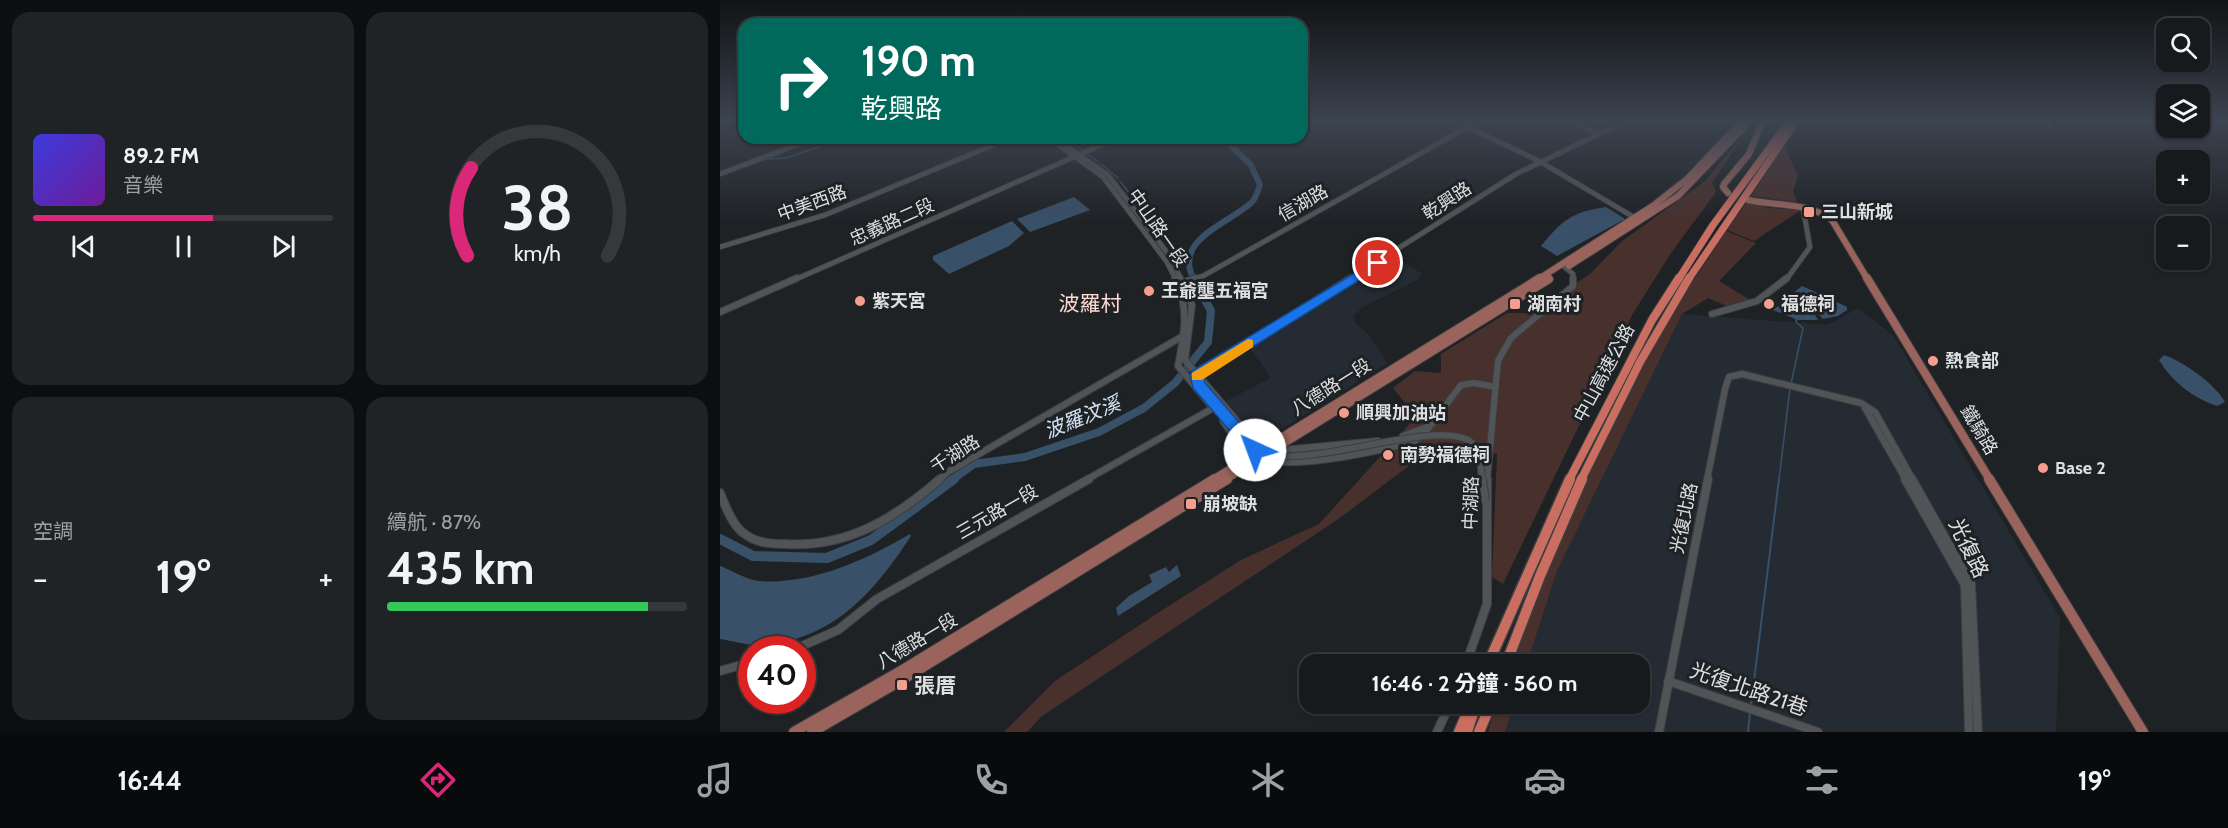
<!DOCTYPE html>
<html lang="zh-TW">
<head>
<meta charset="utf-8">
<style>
	body { margin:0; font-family:Cabin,"Noto Sans TC",sans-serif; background:#202325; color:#f1f3f6; height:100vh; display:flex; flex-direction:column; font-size:22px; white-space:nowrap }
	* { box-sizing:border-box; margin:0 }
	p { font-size:20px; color:#9ea1a3 }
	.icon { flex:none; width:33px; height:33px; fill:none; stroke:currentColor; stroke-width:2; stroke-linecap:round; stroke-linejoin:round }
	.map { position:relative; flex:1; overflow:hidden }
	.sheet { display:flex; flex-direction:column; gap:12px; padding:12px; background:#0d0e0f; width:720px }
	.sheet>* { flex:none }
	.guide { position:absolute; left:18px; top:18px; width:570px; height:126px; border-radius:18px; box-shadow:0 2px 4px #0004,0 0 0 2px #36383b; background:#00695c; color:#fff; overflow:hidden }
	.fabs { position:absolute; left:1436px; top:18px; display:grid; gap:12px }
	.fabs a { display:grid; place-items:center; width:54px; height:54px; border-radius:12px; background:#171a1c; box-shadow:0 2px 4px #0004,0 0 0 2px #36383b; font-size:30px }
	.speed { position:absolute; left:18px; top:636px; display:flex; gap:12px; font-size:30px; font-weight:700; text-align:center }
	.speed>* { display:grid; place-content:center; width:78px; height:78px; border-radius:50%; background:#171a1c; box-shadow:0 2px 4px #0004,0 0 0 2px #36383b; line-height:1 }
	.speed .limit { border:9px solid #d22; background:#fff; color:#111 }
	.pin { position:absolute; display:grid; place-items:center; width:51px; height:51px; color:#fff; margin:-26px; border:3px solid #fff; border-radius:50%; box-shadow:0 2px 6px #0007 }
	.me { position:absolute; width:66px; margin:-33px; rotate:317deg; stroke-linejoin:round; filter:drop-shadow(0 0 4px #0008) }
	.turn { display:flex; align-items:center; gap:21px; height:126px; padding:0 24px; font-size:27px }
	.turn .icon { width:78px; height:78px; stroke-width:2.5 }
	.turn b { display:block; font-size:42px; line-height:51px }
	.big { font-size:45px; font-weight:700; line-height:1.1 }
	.sheet .card { flex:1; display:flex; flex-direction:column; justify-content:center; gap:9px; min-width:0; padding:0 21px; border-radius:18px; background:#202325 }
	.sheet .dial { align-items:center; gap:0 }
	.dial svg { height:156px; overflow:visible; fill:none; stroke:#36383b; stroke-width:7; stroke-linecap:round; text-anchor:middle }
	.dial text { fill:#f1f3f6; stroke:none }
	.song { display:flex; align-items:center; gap:18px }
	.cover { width:72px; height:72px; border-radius:9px; background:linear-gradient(135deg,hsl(240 70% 55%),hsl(280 70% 35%)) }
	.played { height:6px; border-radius:3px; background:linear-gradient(90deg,#db2777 60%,#36383b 60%) }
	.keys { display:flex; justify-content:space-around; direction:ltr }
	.heat { display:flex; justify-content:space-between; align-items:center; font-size:33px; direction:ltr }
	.charge { height:9px; border-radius:4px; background:linear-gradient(90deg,#34c759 87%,#36383b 0) }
	.sheet .tiles { flex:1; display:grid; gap:12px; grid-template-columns:repeat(2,1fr) }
	.trip { position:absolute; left:579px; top:654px; width:351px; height:60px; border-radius:18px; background:#171a1c; box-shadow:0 2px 4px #0004,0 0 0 2px #36383b; font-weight:700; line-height:60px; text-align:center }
	.tab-bar { display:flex; height:96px; justify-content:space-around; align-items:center; background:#090a0b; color:#9ea1a3 }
	.tab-bar .icon { width:42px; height:42px }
	.tab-bar .on { color:#db2777 }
	.tab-bar b { font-size:27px; color:#f1f3f6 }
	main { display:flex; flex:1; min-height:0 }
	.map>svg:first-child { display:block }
	.built { fill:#252b33 }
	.green { fill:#48302d }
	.water { fill:#395069 }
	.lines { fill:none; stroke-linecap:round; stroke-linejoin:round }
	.stream-far1 { stroke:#395069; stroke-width:1.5 }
	.stream { stroke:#395069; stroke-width:2 }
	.river-far2 { stroke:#395069; stroke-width:6 }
	.river-far1 { stroke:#395069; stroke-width:8 }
	.river { stroke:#395069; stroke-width:10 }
	.minor-far2-casing { stroke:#3c3e40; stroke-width:6 }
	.minor-far1-casing { stroke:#3c3e40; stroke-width:8 }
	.minor-casing { stroke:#3c3e40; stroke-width:10 }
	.major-far2-casing { stroke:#3c3e40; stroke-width:8 }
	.major-far1-casing { stroke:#3c3e40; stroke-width:10 }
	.major-casing { stroke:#3c3e40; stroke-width:12 }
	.highway-far2-casing { stroke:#3c3e40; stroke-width:8 }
	.highway-far1-casing { stroke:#3c3e40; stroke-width:10 }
	.highway-casing { stroke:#3c3e40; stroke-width:13 }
	.minor-far2 { stroke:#515457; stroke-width:4.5 }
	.minor-far1 { stroke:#515457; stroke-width:6 }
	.minor { stroke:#515457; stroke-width:8 }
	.major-far2 { stroke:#9a645d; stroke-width:6 }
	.major-far1 { stroke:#9a645d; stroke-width:8 }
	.major { stroke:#9a645d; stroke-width:10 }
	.highway-far2 { stroke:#ca6e61; stroke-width:7 }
	.highway-far1 { stroke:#ca6e61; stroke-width:8 }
	.highway { stroke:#ca6e61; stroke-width:10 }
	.minor-bridge-far1-casing { stroke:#3c3e40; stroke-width:8; stroke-linecap:butt }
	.minor-bridge-casing { stroke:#3c3e40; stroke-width:10; stroke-linecap:butt }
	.minor-bridge-far1 { stroke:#515457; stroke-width:6 }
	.minor-bridge { stroke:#515457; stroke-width:8 }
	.route { fill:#1a73e8; stroke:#114b97; stroke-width:1.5 }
	.slow { fill:#f59e0b }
	.poi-dot { fill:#f59d8f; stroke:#1f2225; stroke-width:2 }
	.labels { text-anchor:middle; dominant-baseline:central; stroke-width:6; stroke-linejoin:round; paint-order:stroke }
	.street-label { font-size:18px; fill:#dddfe0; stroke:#1f2225 }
	.poi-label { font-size:18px; font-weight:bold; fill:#dddfe0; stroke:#1f2225; text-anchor:start }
	.water-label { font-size:20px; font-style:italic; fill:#d2e4f7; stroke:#1f2225 }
	.quarter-label { font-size:21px; fill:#fddad4; stroke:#1f2225 }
	.near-street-label { font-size:21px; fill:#dddfe0; stroke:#1f2225 }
	.near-poi-label { font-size:21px; font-weight:bold; fill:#dddfe0; stroke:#1f2225; text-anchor:start }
</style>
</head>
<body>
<main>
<section class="sheet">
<div class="tiles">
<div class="card">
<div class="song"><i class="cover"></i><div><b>89.2 FM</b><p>音樂</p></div></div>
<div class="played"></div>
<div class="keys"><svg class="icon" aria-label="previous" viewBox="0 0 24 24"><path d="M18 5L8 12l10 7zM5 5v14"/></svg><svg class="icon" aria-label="pause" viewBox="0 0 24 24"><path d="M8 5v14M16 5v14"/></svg><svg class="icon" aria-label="next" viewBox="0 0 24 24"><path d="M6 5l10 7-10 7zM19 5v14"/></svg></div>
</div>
<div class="card dial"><svg viewBox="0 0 100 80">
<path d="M14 69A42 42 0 1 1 86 69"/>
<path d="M14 69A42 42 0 0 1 16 24" stroke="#db2777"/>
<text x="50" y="56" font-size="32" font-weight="700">38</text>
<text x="50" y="72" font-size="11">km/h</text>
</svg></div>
<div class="card"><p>空調</p>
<div class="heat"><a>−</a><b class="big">19°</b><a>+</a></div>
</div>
<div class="card"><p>續航 · 87%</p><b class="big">435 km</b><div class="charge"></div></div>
</div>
</section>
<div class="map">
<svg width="1508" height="732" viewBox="0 0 1508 732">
	<rect width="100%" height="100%" fill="#1f2225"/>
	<!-- built -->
	<g class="built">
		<polygon points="672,255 701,273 699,279 643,307 633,316 636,324 648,334 668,363 541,442 506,401 551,378 528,345"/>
		<polygon points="1138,308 1173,335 1340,618 1336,732 785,732 794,704 920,704 920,664 807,664 837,571 962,314 1108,325"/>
	</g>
	<!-- green -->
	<g class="green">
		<polygon points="1025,134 992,183 996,192 951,253 912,315 783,584 772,577 777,454 725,442 710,450 617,520 322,716 307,732 284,732 335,681 444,609 521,560 599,524 696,417 673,388 695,371 721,373 721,354 787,313 811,313 870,274 901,242 984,182"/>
		<polygon points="1064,145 1078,176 1073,191 1077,202 1031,196"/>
		<polygon points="1027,202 1049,208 1081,210 1034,241 1007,230"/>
		<polygon points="1006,231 1036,243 999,281 1032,301 1012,308 988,298 962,314 837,571 807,664 787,664 833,544 906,398 954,309"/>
		<polygon points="776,704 794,704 785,732 768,732"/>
	</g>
	<!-- water -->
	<g class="water">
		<polygon points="354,197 370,210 310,232 297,219"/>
		<path d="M 886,207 L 905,219 L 837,256 L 821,246 C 842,220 852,212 886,207 Z"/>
		<polygon points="292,221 304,233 289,246 229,274 213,260 213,256"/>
		<polygon points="1082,286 1105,296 1089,303 1068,297"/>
		<polygon points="1111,299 1127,307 1127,310 1118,316 1103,319 1095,310"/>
		<polygon points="1065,301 1092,310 1098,320 1078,320 1053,310"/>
		<path d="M 1444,355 C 1464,362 1494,383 1505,402 L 1497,406 C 1473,398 1452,382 1439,360 Z"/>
		<path d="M 190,534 L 191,536 C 154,592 116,637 46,645 C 32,647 14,641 0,639 L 0,566 C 12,570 26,580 39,581 C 91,585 146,560 190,534 Z"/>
		<polygon points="457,565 461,576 398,616 396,608 409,596 432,582 429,575 446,567 449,572"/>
	</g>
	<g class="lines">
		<!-- stream-far1 -->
		<g class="stream-far1">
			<polyline points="344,138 363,151"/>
			<polyline points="367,154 378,162"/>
			<polyline points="381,164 398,178"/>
			<polyline points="25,167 46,159 66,158 124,138"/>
			<polyline points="400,181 426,215"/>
			<polyline points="445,240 468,260"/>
			<polyline points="1071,384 1083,328 1076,322 1076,318"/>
			<polyline points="1059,480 1070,388"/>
		</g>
		<!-- stream -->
		<g class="stream">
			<polyline points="1031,705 1059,479"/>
			<polyline points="1028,732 1030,713"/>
		</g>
		<!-- river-far2 -->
		<path class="river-far2" d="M 474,280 C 452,239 509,224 532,202 C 536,198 538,190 540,185 L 531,165 L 510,145 L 510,138"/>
		<!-- river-far1 -->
		<polyline class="river-far1" points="232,480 254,464 305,457 379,432 424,408 455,383 488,342 491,311 473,278"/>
		<!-- river -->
		<polyline class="river" points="0,539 33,556 107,558 151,540 234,479"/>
		<!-- minor-far2 casing -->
		<g class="minor-far2-casing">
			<g id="minor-far2">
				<polyline points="733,120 819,161 917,219"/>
				<polyline points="852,120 877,134"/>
				<polyline points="1327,120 1330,125"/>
				<polyline points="329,138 383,177 447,262 456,280"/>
				<polyline points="338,140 388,175 452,259 461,280"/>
				<polyline points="0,174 95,138"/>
				<polyline points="0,247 105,215 290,138"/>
				<polyline points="842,265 853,274 853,280"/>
				<polyline points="74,280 397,138"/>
				<polyline points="471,280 483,276 760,120"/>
				<polyline points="628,280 796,174 908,120"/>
				<polyline points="1066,280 1090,247 1083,208"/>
			</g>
		</g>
		<!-- minor-far1 casing -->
		<g class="minor-far1-casing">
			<g id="minor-far1">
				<path d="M 455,278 C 470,309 464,334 458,366 L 493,408"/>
				<polyline points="460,278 472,305 465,360 542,450"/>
				<polyline points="464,282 476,278"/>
				<polyline points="0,312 77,278"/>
				<polyline points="992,314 1037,301 1067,278"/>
				<polyline points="477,375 631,278"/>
				<polyline points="1145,408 1186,480"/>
				<path d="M 503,421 C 511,432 520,449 533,456 C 566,473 657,451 693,442 L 704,434 L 741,385 L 754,383 L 776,387"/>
				<polyline points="683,436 707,427"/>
				<polyline points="552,451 658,441"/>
				<polyline points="219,480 228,472 463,336"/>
				<polyline points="366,480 495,407"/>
				<polyline points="767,480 778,361 791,338 853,286 853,278"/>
				<polyline points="987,480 1005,389 1009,377 1022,374 1141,403 1155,412 1193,480"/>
			</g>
		</g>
		<!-- minor casing -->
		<g class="minor-casing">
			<g id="minor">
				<polyline points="1185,479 1245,585 1249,732"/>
				<polyline points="1192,479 1251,584 1258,732"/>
				<path d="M 0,493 C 6,507 11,522 22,532 C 35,543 50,544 65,544 C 128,548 175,518 220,479"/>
				<polyline points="73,650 118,630 157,599 369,479"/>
				<polyline points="746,664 767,604 767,479"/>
				<polyline points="0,671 32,662"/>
				<polyline points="948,681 1098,732"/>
				<polyline points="717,732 730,704"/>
				<polyline points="939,732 988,479"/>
			</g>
		</g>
		<!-- major-far2 casing -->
		<g class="major-far2-casing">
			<g id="major-far2">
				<polyline points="1008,193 1003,187 1004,184 1029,154 1043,120"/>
				<path d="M 1028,200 C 1056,206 1088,202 1112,220 L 1148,280"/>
				<polyline points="849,266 958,196 1031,120"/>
				<polyline points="817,280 934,205 967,179 1023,120"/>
			</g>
		</g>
		<!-- major-far1 casing -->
		<g class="major-far1-casing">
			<g id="major-far1">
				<polyline points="1147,278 1270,480"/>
				<polyline points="493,480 820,278"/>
				<polyline points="504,480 829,279"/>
			</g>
		</g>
		<!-- major casing -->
		<g class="major-casing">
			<g id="major">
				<polyline points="1269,479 1423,732"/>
				<polyline points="74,732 181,671 495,479"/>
				<polyline points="92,732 185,678 507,479"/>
			</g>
		</g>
		<!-- highway-far2 casing -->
		<g class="highway-far2-casing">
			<g id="highway-far2">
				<polyline points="958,280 993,225 1070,120"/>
				<polyline points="968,280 1077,120"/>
			</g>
		</g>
		<!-- highway-far1 casing -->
		<g class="highway-far1-casing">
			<g id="highway-far1">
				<polyline points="849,480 932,320 959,278"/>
				<polyline points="861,480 920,362 969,278"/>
			</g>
		</g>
		<!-- highway casing -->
		<g class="highway-casing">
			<g id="highway">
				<polyline points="768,664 850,479"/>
				<polyline points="786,664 820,576 862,479"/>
				<polyline points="739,732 751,704"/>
				<polyline points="747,732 755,707"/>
				<polyline points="759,732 771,704"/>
			</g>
		</g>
		<!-- minor-far2 -->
		<use href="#minor-far2" class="minor-far2"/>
		<!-- minor-far1 -->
		<use href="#minor-far1" class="minor-far1"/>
		<!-- minor -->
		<use href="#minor" class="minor"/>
		<!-- major-far2 -->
		<use href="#major-far2" class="major-far2"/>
		<!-- major-far1 -->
		<use href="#major-far1" class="major-far1"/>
		<!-- major -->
		<use href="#major" class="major"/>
		<!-- highway-far2 -->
		<use href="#highway-far2" class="highway-far2"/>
		<!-- highway-far1 -->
		<use href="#highway-far1" class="highway-far1"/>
		<!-- highway -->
		<use href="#highway" class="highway"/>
		<!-- minor-bridge-far1 casing -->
		<g class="minor-bridge-far1-casing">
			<path id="minor-bridge-far1" d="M 478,384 C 498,408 517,444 548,454 C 594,468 729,414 754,445 C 761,454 761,469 762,480"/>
		</g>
		<!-- minor-bridge casing -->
		<g class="minor-bridge-casing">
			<polyline id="minor-bridge" points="762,479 765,501"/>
		</g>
		<!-- minor-bridge-far1 -->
		<use href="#minor-bridge-far1" class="minor-bridge-far1"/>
		<!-- minor-bridge -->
		<use href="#minor-bridge" class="minor-bridge"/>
	</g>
	<!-- sky -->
	<linearGradient id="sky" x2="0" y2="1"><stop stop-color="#111314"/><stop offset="0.54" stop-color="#3c4451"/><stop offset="1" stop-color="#3c4451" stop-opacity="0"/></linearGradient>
	<rect width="1508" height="223" fill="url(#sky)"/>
	<!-- route -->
	<polygon class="route" points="658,259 662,261 662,266 484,377 485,383 543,450 541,454 530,454 473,388 470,375 472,371"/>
	<!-- slow -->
	<polygon class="slow" points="528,339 533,340 533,347 482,380 472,380 472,373"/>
	<!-- markers -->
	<g class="poi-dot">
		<rect x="1083" y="206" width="12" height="12" rx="3"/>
		<circle cx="429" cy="291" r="6"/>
		<circle cx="140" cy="301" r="6"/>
		<rect x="789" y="298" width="12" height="12" rx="3"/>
		<circle cx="1049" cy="304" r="6"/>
		<circle cx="1213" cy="361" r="6"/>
		<circle cx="624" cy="413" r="6"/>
		<circle cx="668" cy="455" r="6"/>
		<circle cx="1323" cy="468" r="6"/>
		<rect x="465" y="498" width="12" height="12" rx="3"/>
		<rect x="176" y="679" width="12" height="12" rx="3"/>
	</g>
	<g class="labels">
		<!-- street labels -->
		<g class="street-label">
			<text transform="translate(727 201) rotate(-33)">乾興路</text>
			<text transform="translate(92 203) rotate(-20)">中美西路</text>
			<text transform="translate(583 203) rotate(-30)">信湖路</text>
			<text transform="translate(172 222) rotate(-24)">忠義路二段</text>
			<text transform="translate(438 228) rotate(55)">中山路一段</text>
			<text transform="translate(884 373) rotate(-62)">中山高速公路</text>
			<text transform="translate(611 387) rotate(-32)">八德路一段</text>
			<text transform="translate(1259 430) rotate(59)">鐵騎路</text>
			<text transform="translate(235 454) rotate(-32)">千湖路</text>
			<text transform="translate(751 503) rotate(-88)">中湖路</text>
			<text transform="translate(277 512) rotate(-30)">三元路一段</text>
			<text transform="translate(964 518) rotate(-78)">光復北路</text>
			<text transform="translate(197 641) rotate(-31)">八德路一段</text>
		</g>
		<!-- poi labels -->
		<g class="poi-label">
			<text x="1101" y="212">三山新城</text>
			<text x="441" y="291">王爺壟五福宮</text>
			<text x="152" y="301">紫天宮</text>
			<text x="807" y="304">湖南村</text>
			<text x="1061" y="304">福德祠</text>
			<text x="1225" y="361">熱食部</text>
			<text x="636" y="413">順興加油站</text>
			<text x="680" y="455">南勢福德祠</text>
			<text x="1335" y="468">Base 2</text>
			<text x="483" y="504">崩坡缺</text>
		</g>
		<!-- water labels -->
		<g class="water-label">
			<text transform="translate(362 417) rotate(-22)">波羅汶溪</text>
		</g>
		<!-- quarter labels -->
		<g class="quarter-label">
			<text x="370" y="303">波羅村</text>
		</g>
		<!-- near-street labels -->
		<g class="near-street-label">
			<text transform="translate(1249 548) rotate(64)">光復路</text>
			<text transform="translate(1029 689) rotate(19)">光復北路21巷</text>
		</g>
		<!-- near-poi labels -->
		<g class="near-poi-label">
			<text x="194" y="685">張厝</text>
		</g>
	</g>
</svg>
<div class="fabs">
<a><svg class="icon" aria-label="search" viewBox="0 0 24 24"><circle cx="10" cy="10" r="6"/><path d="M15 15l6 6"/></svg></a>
<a><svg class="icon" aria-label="layers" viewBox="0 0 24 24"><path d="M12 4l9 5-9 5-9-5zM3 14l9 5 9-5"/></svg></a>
<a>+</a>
<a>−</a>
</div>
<div class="speed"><div class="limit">40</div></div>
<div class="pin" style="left:658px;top:263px;background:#d93025"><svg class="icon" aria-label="arrive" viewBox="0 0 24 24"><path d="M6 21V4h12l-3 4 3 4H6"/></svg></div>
<svg class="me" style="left:535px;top:450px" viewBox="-20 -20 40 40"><circle r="19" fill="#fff"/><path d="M0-13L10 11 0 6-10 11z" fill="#1a73e8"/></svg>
<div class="trip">16:46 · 2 分鐘 · 560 m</div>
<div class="guide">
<div class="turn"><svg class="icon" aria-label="right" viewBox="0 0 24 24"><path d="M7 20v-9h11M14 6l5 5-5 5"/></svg><div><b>190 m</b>乾興路</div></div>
</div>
</div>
</main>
<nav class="tab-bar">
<b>16:44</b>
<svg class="icon on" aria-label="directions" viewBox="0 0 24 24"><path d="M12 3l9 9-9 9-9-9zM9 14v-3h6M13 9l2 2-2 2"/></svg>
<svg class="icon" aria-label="music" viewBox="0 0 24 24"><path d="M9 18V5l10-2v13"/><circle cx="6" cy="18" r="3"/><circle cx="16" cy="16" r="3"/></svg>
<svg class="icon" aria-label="phone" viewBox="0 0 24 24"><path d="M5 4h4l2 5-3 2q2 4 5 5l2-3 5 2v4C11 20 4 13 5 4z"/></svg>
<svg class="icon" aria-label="climate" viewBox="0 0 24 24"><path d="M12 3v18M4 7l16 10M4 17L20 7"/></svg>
<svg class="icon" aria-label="car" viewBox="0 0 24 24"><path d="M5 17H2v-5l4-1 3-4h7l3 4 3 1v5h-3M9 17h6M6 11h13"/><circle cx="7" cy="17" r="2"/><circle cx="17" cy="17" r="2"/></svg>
<svg class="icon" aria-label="filters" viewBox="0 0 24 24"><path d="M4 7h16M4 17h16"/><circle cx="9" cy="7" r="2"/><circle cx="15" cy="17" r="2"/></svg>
<b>19°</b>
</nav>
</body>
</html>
